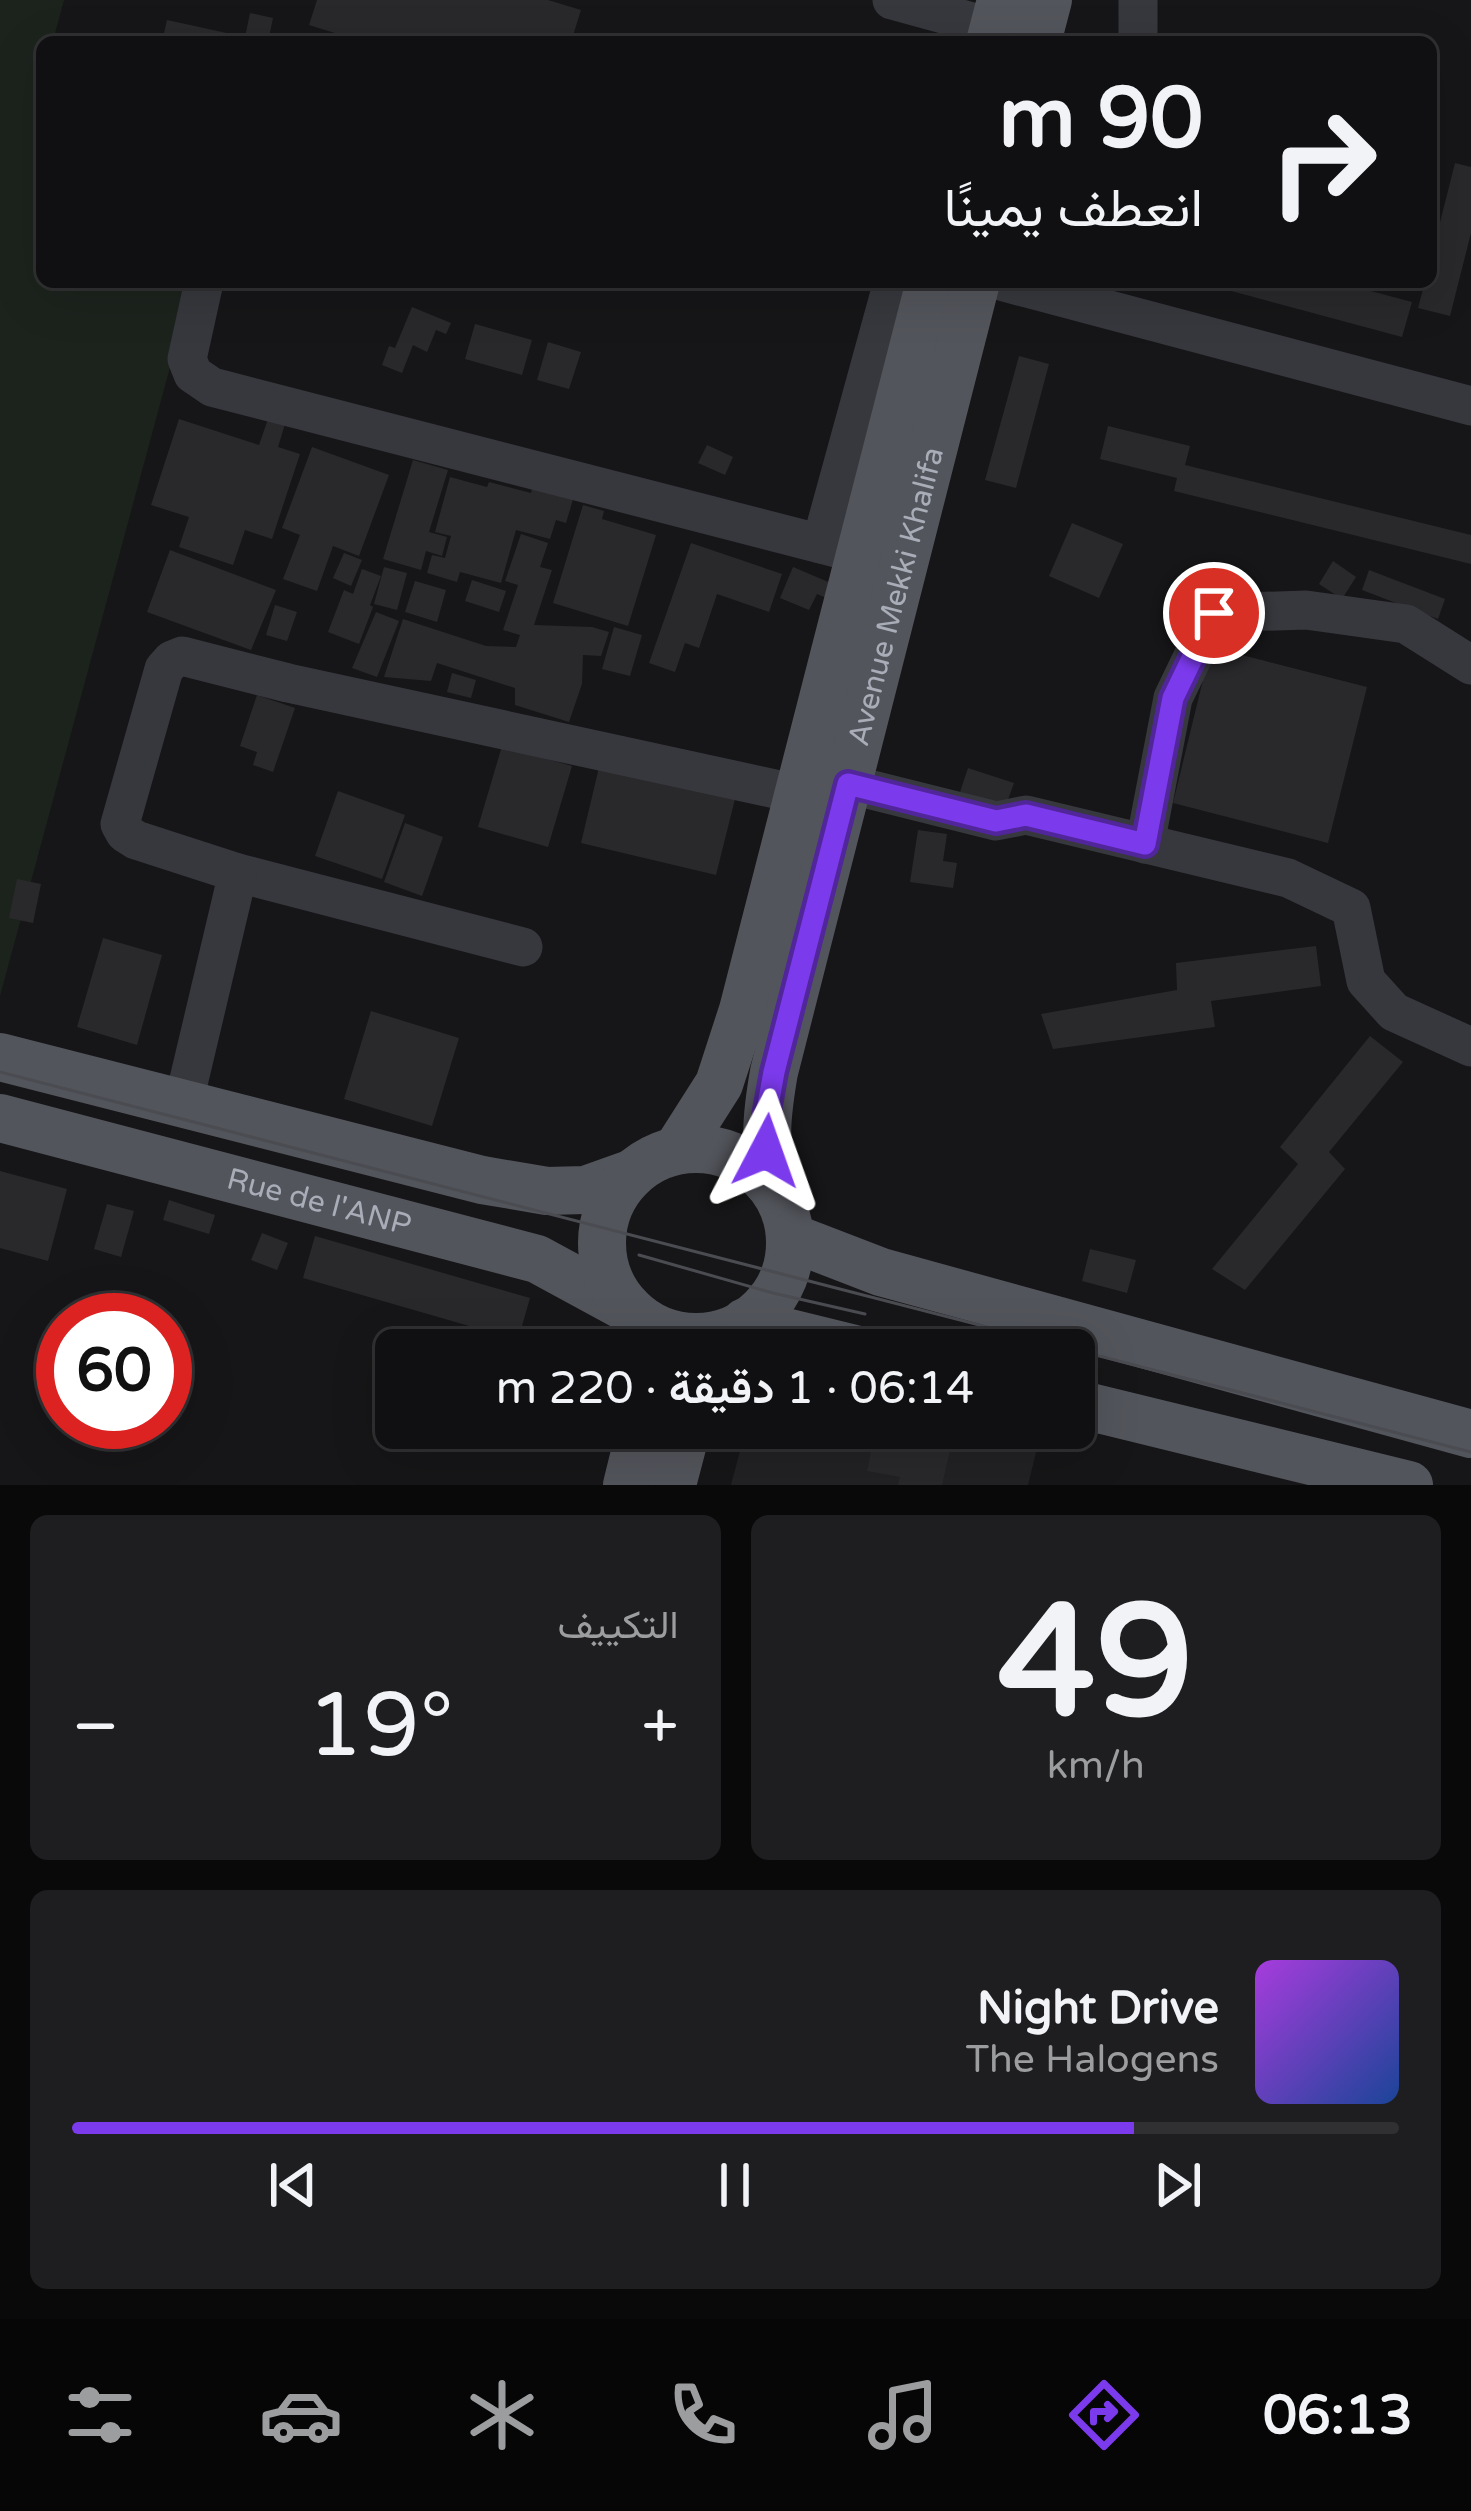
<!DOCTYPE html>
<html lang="ar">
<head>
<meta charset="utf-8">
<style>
	body { margin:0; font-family:"Varela Round",Vazirmatn,sans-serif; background:#1e1e20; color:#f1f3f6; direction:rtl; height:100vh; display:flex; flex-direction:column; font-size:45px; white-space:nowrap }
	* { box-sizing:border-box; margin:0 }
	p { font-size:39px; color:#9c9d9f }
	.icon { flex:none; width:66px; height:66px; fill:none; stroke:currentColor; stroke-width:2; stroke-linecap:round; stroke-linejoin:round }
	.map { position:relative; height:1485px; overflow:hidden; direction:ltr }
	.drawer { display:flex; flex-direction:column; gap:30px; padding:30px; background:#09090a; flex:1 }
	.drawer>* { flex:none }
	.banner { position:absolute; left:36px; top:36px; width:1401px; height:252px; border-radius:18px; box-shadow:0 12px 48px #0002,0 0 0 3px #303032; direction:rtl; background:#101012; color:#f1f3f6; overflow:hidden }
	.speed { position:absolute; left:36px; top:1293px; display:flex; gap:24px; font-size:60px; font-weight:700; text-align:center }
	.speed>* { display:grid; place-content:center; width:156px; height:156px; border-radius:50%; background:#101012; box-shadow:0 12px 48px #0002,0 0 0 3px #303032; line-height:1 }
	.speed .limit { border:18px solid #d22; background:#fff; color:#111 }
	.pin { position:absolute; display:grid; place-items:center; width:102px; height:102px; color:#fff; margin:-51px; border:6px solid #fff; border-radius:50%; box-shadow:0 3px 12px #0007 }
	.me { position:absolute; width:132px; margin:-66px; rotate:4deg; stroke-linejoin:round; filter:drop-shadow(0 0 9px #0008) }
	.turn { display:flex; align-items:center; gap:42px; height:252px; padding:0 36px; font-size:54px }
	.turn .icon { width:156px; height:156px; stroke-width:2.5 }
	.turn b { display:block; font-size:84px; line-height:102px }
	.big { font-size:90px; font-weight:600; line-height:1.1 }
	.drawer .widget { flex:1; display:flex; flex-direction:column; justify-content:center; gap:18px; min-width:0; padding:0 42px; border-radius:18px; background:#1e1e20 }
	.drawer .dial { align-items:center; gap:0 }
	.dial b { font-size:156px; line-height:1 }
	.song { display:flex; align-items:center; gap:36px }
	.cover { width:144px; height:144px; border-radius:18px; background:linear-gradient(135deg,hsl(280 70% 55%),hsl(220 70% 35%)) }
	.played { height:12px; border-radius:6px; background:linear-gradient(90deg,#7c3aed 80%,#303032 80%) }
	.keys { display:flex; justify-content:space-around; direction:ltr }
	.heat { display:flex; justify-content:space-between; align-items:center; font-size:66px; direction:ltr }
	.drawer .tiles { flex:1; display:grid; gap:30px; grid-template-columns:1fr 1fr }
	.widget:last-child { grid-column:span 2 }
	.trip { position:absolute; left:375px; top:1329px; width:720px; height:120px; border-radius:18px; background:#101012; box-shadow:0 12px 48px #0002,0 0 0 3px #303032; font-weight:600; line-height:120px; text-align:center; direction:rtl }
	.dock { display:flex; height:192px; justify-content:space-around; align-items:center; background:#060607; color:#9c9d9f }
	.dock .icon { width:84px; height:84px }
	.dock .selected { color:#7c3aed }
	.dock b { font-size:54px; color:#f1f3f6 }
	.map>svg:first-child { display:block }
	.built { fill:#222225 }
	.green { fill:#1c231d }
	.building { fill:#29292c }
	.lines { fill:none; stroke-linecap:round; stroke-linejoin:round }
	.minor { stroke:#37383d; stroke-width:39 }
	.major { stroke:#53555c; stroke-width:48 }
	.tram { stroke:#4a4c52; stroke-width:3 }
	.route-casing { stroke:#51269a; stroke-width:30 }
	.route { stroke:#7c3aed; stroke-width:21 }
	.labels { text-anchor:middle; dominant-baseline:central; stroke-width:12; stroke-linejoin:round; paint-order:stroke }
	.street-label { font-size:30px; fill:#a8adb8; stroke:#111113 }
</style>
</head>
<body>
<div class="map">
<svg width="1471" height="1485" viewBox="0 0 1471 1485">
	<rect width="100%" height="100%" fill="#161618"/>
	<!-- built -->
	<polygon class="built" points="746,1428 1042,1428 1028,1485 731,1485"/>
	<!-- green -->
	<polygon class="green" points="0,0 64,0 54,37 70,42 42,42 42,282 193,282 0,996"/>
	<!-- building -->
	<g class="building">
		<polygon points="317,0 548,0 581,10 571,42 364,42 309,25"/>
		<polygon points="250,13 273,18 268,42 162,42 167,20 245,37"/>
		<polygon points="1455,163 1471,167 1471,233 1450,316 1418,308 1425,282 1431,282 1431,258"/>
		<polygon points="1198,282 1337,282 1412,302 1402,337"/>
		<polygon points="412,307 451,323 446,334 436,330 427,352 413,345 402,373 382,365 389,346 395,348"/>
		<polygon points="475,324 532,340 522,375 465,359"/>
		<polygon points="548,342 581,352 569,389 537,380"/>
		<polygon points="1019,356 1049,364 1016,488 985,480"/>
		<polygon points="179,419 259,445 268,419 285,424 278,447 300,454 272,539 245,530 233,565 179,547 189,517 151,505"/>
		<polygon points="1108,426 1190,446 1185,465 1471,535 1471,564 1174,491 1177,478 1100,459"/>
		<polygon points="707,445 733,457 725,475 698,463"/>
		<polygon points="312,447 389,475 359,556 333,546 317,591 283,579 300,535 282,528"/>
		<polygon points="413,460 448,470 429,532 447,537 442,556 426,551 421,570 383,559"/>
		<polygon points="450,477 487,487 489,482 531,493 533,485 574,496 566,523 556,520 550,539 516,530 501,583 460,572 457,582 427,573 432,555 445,558 451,536 435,532"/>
		<polygon points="583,505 604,511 602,519 656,535 628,626 553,603"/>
		<polygon points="1072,523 1123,544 1099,598 1049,576"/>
		<polygon points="521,534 548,543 540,567 552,570 534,625 592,627 609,632 601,656 583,655 582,684 569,722 515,705 515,688 437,663 431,681 384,677 403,619 486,646 516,647 520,635 503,630 518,585 505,581"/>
		<polygon points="691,543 782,574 769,612 717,594 699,648 685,643 675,672 649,663"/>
		<polygon points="170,550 276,590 251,650 147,612"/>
		<polygon points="344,553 362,560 351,586 333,578"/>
		<polygon points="1333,561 1356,577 1342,599 1319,584"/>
		<polygon points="384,567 407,573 397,610 374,604"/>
		<polygon points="793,567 845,589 838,603 817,594 809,610 780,598"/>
		<polygon points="362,569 381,576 370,605 373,607 359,644 328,632 344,590 353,594"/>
		<polygon points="1369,570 1445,599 1438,619 1362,590"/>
		<polygon points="472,580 506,591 499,612 465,601"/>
		<polygon points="415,581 446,590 437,622 405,612"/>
		<polygon points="275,605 297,612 287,641 266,635"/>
		<polygon points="376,612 399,621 377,677 352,668"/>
		<polygon points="614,627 642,635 630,676 602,669"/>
		<polygon points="1211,647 1367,687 1328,843 1173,803"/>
		<polygon points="452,673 476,680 471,698 447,692"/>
		<polygon points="257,695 295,708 273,772 253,765 257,752 240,746"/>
		<polygon points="502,746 572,766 548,847 478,827"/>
		<polygon points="601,759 737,791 716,875 581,843"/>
		<polygon points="968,768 1014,783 1005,808 960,792"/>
		<polygon points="338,791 405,815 382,879 315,856"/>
		<polygon points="405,823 443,837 422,896 384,882"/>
		<polygon points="918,830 947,834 943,861 957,863 953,888 910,882"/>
		<polygon points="17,879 41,884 33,923 9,918"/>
		<polygon points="103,938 162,955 137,1045 77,1027"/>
		<polygon points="1316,946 1321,986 1211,1001 1215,1027 1053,1049 1041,1014 1177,990 1176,963"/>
		<polygon points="371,1011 459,1038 432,1126 344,1099"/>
		<polygon points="1370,1036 1403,1062 1329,1152 1345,1169 1245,1290 1212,1269 1298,1164 1280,1147"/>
		<polygon points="0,1171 67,1189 48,1261 0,1248"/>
		<polygon points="169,1200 215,1215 209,1234 163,1220"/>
		<polygon points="107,1204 134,1211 121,1257 94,1249"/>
		<polygon points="262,1233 288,1243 277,1270 251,1260"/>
		<polygon points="315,1236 530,1298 518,1340 303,1278"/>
		<polygon points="1090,1249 1136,1260 1127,1293 1082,1281"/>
		<polygon points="876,1428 895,1428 952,1442 942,1485 898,1485 900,1477 867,1471"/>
	</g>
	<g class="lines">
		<!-- minor -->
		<g class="minor">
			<polyline points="892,0 994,28"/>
			<polyline points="1138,0 1138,42"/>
			<polyline points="204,282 187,359 193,374 212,387 860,554"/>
			<polyline points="1004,282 1471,406"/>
			<polyline points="821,544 893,282"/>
			<polyline points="848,784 996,821 1026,815 1288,878 1351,908 1366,981 1394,1012 1471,1047"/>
			<polyline points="1145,844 1173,698 1214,613 1306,610 1406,624 1471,665"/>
			<polyline points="523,947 238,873 136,840 125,833 120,824 164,669 172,660 182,656 288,683 798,794"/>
			<polyline points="183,1105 238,873"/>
		</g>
		<!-- major -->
		<g class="major">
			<polyline points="990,42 1001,0"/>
			<polyline points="1037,42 1048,0"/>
			<polyline points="0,1057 482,1180 547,1191 585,1190 630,1174"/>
			<path id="s1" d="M 0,1118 L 537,1259 L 629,1309"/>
			<circle cx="696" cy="1243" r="94"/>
			<polyline points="677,1150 719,1084 743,1010 930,282"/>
			<path id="s2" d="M 774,1189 C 764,1143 766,1118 774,1072 L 976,282"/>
			<polyline points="790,1237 881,1272 1471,1434"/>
			<polyline points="745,1322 859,1350"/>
			<polyline points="1074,1403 1409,1485"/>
			<polyline points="627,1485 641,1428"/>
			<polyline points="672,1485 687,1428"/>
		</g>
		<!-- tram -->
		<g class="tram">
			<polyline points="0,1072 1471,1452"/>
			<polyline points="639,1255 773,1293 865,1314"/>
		</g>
	</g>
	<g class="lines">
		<!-- route casing -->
		<g class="route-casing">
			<polyline id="route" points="766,1151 766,1116 774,1072 848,784 996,821 1026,815 1145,844 1173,698 1214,613"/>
		</g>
		<!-- route -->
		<use href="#route" class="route"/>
	</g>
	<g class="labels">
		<!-- street labels -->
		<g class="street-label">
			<text stroke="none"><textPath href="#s2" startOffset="609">Avenue Mekki Khalifa</textPath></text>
			<text stroke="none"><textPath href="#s1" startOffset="330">Rue de l'ANP</textPath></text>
		</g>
	</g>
</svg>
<div class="speed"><div class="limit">60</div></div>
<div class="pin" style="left:1214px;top:613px;background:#d93025"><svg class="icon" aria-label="arrive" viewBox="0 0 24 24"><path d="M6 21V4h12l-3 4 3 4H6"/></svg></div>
<svg class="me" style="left:766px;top:1151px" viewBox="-20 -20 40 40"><path d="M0-17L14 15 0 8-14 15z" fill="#7c3aed" stroke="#fff" stroke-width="4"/></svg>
<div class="trip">06:14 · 1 دقيقة · 220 m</div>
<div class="banner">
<div class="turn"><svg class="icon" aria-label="right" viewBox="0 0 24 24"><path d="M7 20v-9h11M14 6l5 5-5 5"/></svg><div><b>90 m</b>انعطف يمينًا</div></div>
</div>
</div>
<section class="drawer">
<div class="tiles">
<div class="widget dial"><b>49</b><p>km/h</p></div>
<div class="widget"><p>التكييف</p>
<div class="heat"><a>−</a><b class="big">19°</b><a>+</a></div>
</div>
<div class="widget">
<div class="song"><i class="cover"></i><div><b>Night Drive</b><p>The Halogens</p></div></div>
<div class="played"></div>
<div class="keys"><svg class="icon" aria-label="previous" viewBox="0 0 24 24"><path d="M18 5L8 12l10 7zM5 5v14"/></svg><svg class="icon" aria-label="pause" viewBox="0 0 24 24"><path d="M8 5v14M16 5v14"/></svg><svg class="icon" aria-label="next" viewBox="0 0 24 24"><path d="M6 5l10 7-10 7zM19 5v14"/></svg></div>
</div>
</div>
</section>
<nav class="dock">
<b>06:13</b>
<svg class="icon selected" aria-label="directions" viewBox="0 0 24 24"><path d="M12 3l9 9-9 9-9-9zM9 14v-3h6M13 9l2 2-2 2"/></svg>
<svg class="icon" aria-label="music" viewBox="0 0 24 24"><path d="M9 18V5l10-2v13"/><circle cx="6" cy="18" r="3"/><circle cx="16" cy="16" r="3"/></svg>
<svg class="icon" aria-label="phone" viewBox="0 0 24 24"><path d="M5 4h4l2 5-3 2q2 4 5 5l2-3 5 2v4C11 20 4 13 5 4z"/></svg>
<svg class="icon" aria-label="climate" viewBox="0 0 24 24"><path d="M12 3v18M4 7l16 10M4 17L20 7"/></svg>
<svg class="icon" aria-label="car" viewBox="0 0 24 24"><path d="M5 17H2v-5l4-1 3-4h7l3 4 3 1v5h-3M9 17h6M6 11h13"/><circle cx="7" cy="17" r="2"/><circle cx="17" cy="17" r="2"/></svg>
<svg class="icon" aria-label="filters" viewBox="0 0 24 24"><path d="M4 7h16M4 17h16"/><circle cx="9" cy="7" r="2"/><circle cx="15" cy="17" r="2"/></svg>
</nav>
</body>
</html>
